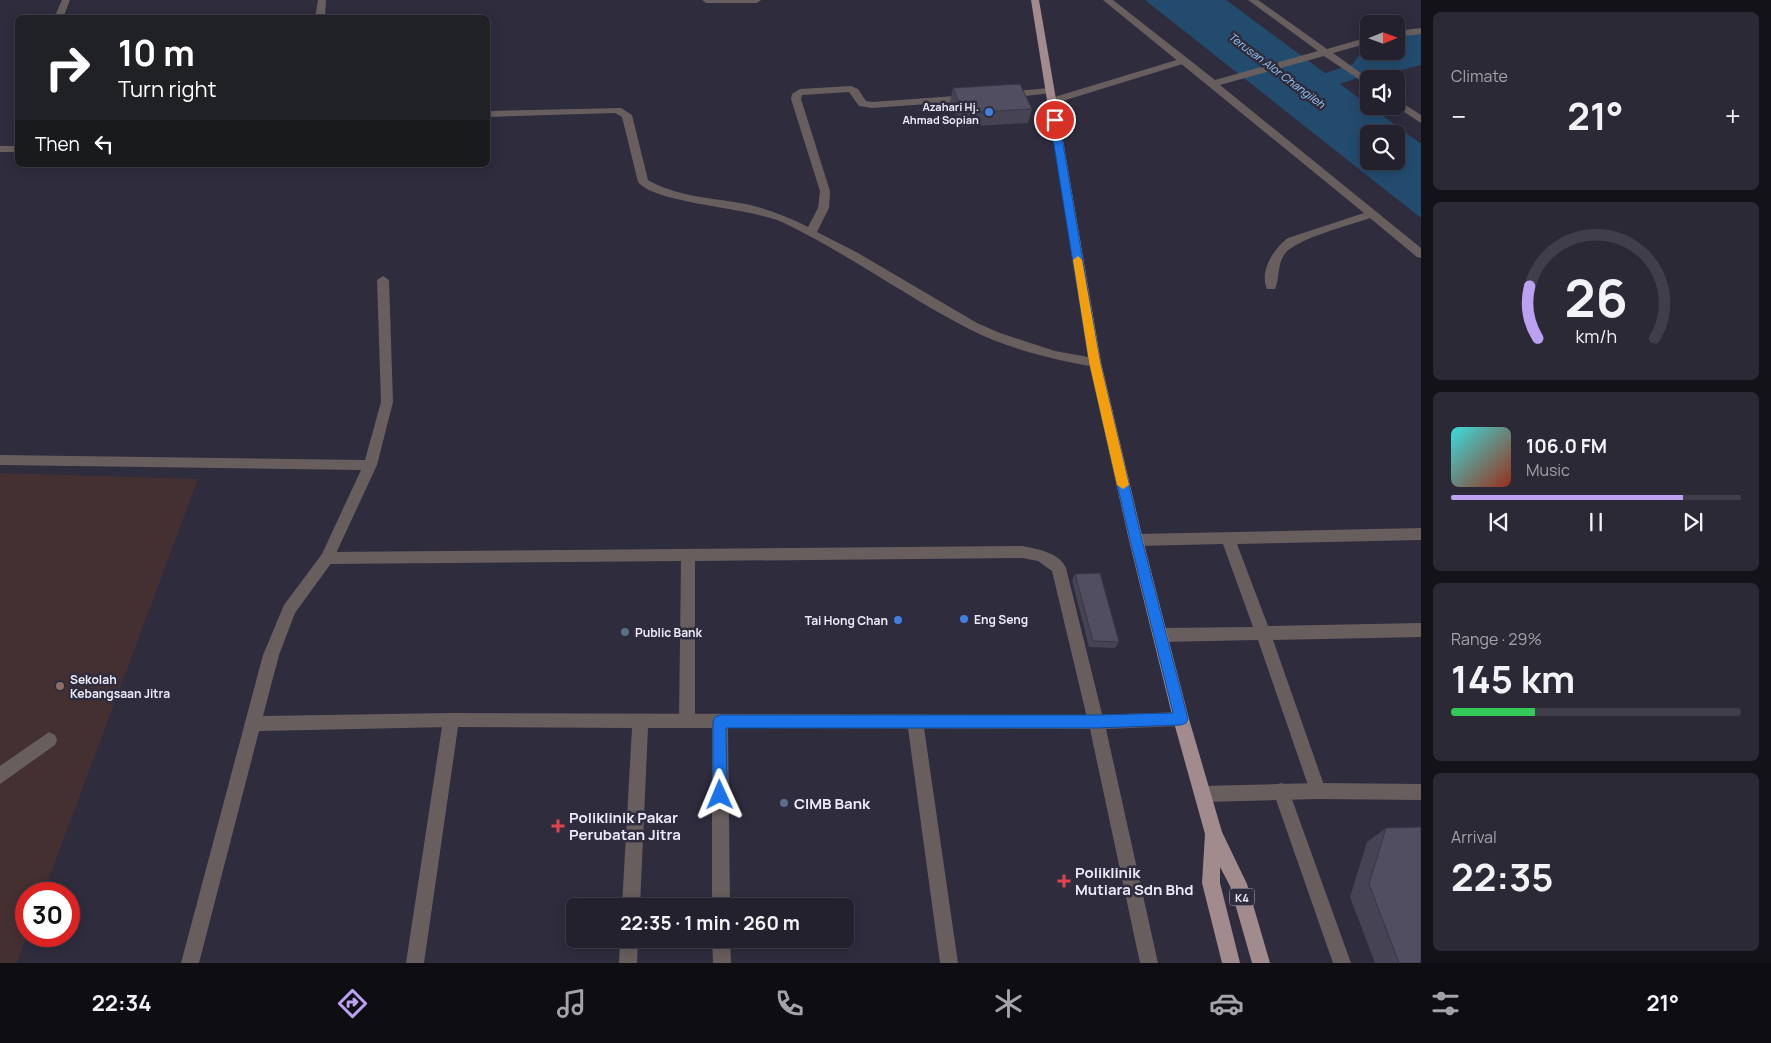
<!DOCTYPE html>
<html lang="en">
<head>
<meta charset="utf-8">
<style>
	body { margin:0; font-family:Manrope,sans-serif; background:#2b2936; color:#f1f3f6; height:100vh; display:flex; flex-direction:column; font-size:19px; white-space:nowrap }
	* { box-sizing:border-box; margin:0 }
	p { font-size:16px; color:#a3a3aa }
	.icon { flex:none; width:28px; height:28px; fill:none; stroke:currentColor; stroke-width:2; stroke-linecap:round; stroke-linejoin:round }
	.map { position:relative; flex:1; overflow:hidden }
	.panel { display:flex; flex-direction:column; gap:12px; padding:12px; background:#131219; width:350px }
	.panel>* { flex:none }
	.top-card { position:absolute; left:15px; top:15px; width:475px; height:152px; border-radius:8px; box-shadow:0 2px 12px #0003,0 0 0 1px #403e4a; background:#202124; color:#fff; overflow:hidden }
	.needle { width:32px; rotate:89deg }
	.buttons { position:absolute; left:1360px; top:15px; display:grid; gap:10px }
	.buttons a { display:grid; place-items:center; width:45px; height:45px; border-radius:8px; background:#23212e; box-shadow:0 2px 12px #0003,0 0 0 1px #403e4a; font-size:25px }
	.speed { position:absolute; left:15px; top:882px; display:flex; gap:10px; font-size:25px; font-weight:700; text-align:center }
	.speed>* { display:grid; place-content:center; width:65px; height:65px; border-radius:50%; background:#23212e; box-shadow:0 2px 12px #0003,0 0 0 1px #403e4a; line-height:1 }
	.speed .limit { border:8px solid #d22; background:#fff; color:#111 }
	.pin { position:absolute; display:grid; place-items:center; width:42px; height:42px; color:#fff; margin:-21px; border:2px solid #fff; border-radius:50%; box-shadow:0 1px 5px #0007 }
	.me { position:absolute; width:55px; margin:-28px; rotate:359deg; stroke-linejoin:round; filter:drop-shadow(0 0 4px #0008) }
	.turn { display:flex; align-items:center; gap:18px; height:105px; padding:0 20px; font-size:22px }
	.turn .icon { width:65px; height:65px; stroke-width:2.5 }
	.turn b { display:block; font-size:35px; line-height:42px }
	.then { display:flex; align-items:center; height:48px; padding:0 20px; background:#0003; gap:10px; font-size:19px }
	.big { font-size:38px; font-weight:700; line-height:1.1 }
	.panel .tile { flex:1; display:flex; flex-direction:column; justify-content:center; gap:8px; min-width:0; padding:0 18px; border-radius:8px; background:#2b2936 }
	.panel .dial { align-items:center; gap:0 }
	.dial svg { height:130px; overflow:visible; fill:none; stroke:#403e4a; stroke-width:7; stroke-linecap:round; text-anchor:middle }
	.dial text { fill:#f1f3f6; stroke:none }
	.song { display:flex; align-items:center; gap:15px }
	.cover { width:60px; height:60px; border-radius:8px; background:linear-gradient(135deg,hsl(180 70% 55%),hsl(10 70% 35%)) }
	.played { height:5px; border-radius:2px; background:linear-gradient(90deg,#bca0f2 80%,#403e4a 80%) }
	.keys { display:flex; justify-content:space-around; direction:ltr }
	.heat { display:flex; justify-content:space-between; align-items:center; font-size:28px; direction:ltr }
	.charge { height:8px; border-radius:4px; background:linear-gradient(90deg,#34c759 29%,#403e4a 0) }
	.trip { position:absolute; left:566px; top:898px; width:288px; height:50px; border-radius:8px; background:#23212e; box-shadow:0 2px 12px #0003,0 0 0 1px #403e4a; font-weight:700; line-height:50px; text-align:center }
	.dock { display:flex; height:80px; justify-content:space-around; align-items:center; background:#0e0d12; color:#a3a3aa }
	.dock .icon { width:35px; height:35px }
	.dock .current { color:#bca0f2 }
	.dock b { font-size:22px; color:#f1f3f6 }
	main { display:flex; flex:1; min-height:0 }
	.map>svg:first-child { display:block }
	.education { fill:#453031 }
	.water { fill:#234b6e; fill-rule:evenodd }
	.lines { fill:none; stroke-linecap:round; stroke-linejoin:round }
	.canal { fill:#234b6e; fill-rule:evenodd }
	.river { fill:#234b6e; fill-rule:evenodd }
	.service { fill:#695e5e; fill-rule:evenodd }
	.minor { fill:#695e5e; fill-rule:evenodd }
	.primary { fill:#a28b8d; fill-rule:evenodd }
	.wall { fill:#464354 }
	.building { fill:#514e62; stroke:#393745 }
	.route { fill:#1a73e8; stroke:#114b97 }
	.slow { fill:#f59e0b }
	.shop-dot { fill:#3f7fe0; stroke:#2f2c3e; stroke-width:2 }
	.service-dot { fill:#5c6f8a; stroke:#2f2c3e; stroke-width:2 }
	.education-dot { fill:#8d6e63; stroke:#2f2c3e; stroke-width:2 }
	.health-dot { fill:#e0444e; stroke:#2f2c3e; stroke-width:2 }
	.labels { text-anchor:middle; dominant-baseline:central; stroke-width:5; stroke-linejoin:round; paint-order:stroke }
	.far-water-label { font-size:11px; font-style:italic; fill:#98caf8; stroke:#2f2c3e }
	.far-poi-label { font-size:11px; font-weight:bold; fill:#eceaf7; stroke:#2f2c3e; text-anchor:end }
	.shield { fill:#2f2c3e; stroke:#b3b1c0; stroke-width:1 }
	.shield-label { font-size:11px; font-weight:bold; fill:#eceaf7 }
	.poi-label { font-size:12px; font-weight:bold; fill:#eceaf7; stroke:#2f2c3e; text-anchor:start }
	.near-poi-label { font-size:15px; font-weight:bold; fill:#eceaf7; stroke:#2f2c3e; text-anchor:start }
</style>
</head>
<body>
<main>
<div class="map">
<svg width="1421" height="963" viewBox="0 0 1421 963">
	<rect width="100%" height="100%" fill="#2f2c3e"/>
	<!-- education -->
	<polygon class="education" points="0,473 198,479 43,894 26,894 27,936 17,963 0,963"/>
	<!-- water -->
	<path class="water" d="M 1145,0 L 1226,0 L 1421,144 L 1421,218 ZM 1369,134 L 1396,134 L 1396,161 L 1369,161 Z"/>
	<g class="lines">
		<!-- canal -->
		<polygon class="canal" points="1374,57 1383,59 1386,64 1383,69 1302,97 1293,94 1289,89 1293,84"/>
		<!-- river -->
		<polygon class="river" points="1413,29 1421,31 1421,65 1374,77 1359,73 1353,64 1359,55 1374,51 1396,51 1396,36 1398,33"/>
		<!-- service -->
		<g class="service">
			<polygon points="1183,58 1188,61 1186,63 1056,103 1052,104 1047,101 1048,99"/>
			<polygon points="1421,528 1421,540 1237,544 1268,626 1421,623 1421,637 1273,640 1326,791 1324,797 1318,799 1312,797 1310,791 1258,640 1160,642 1155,640 1152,635 1155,630 1160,628 1253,627 1223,544 1136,546 1131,544 1129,540 1131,536 1136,534"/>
			<path d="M 1022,546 C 1037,549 1059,552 1066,568 L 1104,722 L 1102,727 L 1096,729 L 1090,727 L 1088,722 L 1052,571 L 1038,561 L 1022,558 L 695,561 L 695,721 L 693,726 L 687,728 L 681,726 L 679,721 L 681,561 L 327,564 L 322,562 L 320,558 L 322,554 L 327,552 Z"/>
			<polygon points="451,713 457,715 459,720 424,963 406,963 443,720 445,715"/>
			<polygon points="915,714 921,716 923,721 958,963 940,963 907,721 909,716"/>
			<polygon points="49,732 55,735 57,740 55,745 0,784 0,766"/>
			<polygon points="1281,783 1287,785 1289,791 1351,963 1333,963 1273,791 1275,785"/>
		</g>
		<!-- minor -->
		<g class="minor">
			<polygon points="62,0 70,0 63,18 54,18"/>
			<polygon points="318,0 326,0 325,18 315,18"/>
			<polygon points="702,0 761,0 757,3 706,3"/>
			<path d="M 1103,0 L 1113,0 L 1215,80 L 1318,51 L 1248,0 L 1258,0 L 1327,49 L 1369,37 L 1369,43 L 1333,53 L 1369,79 L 1369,86 L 1324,56 L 1220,85 L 1421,248 L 1421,258 L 1417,257 L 1370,218 C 1351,225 1294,239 1284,255 C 1277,265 1280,278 1275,289 L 1267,289 C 1259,271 1274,248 1288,238 L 1364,213 Z"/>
			<polygon points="1421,28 1421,34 1396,37 1396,31"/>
			<path d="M 851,86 L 858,89 L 866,101 L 872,102 L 969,95 L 974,98 L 969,101 L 872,108 L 859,106 L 849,92 L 802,95 L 801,99 L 830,191 L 829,208 L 817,232 L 858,253 L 977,323 L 1000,333 L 1055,351 L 1099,359 L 1101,362 L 1099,365 L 1095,367 C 1052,359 1008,349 969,329 C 905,296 847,253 782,222 C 748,207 656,204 638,182 L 622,117 L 615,113 L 488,117 L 488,111 L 621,108 L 632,115 L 648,180 C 677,197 714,198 746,204 C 768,209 789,217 808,227 L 818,208 L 820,191 L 791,99 L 792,94 L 800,89 Z"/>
			<polygon points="1049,88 1054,91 1052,93 1006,98 1001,95 1006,92"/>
			<polygon points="1396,99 1421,115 1421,123 1395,106"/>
			<rect x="0" y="146" width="18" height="6"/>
			<polygon points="383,276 389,280 393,402 377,465 332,562 295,613 279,655 263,716 451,713 1096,715 1181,712 1187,714 1189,719 1187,724 1181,726 1106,729 1158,963 1140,963 1090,729 728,728 730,906 712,906 712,728 648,728 640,906 622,906 632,728 451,727 259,731 199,963 181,963 263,655 284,605 322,554 361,470 0,465 0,455 365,460 381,402 377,280"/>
			<polygon points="1318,783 1421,784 1421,800 1318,799 1203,802 1197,800 1195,794 1197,788 1203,786"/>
			<polygon points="620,939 638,939 637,963 619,963"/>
			<polygon points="712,939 730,939 731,963 713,963"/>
		</g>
		<!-- primary -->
		<polygon class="primary" points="1031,0 1039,0 1101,362 1143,540 1189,719 1222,832 1247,884 1270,963 1252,963 1230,886 1220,867 1220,883 1240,963 1222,963 1202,883 1205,834 1173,719 1129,540 1089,362"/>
	</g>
	<!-- wall -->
	<g class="wall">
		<polygon points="953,88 1032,109 1028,123 961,127 950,102"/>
		<polygon points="1075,574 1119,642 1115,648 1089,647 1072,580"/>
		<polygon points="1386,828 1421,963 1375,963 1350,897 1367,842"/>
	</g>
	<!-- building -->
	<g class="building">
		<polygon points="1020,84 1032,109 963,113 953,88"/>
		<polygon points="1100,573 1119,642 1093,641 1075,574"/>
		<polygon points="1421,827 1421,963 1399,963 1369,884 1386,828"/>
	</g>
	<!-- route -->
	<polygon class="route" points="1055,117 1059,120 1100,362 1142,540 1188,719 1186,723 1181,725 1096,728 726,728 727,795 725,800 720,802 715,800 713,795 713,722 715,717 720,715 1096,715 1173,713 1130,540 1089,362 1050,120"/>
	<!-- slow -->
	<polygon class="slow" points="1078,256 1082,260 1100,362 1129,485 1123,489 1117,485 1089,362 1073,260"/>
	<!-- markers -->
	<g class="shop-dot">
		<circle cx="989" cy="112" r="5"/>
		<circle cx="964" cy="619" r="5"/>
		<circle cx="898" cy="620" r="5"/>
	</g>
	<g class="service-dot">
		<circle cx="625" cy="632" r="5"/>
		<circle cx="784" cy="803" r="5"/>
	</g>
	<circle class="education-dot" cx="60" cy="686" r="5"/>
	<g class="health-dot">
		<path d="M555.5 818.5h5v5h5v5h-5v5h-5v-5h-5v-5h5z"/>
		<path d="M1061.5 873.5h5v5h5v5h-5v5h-5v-5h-5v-5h5z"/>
	</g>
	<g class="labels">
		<!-- far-water labels -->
		<g class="far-water-label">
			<text transform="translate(1277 70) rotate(37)">Terusan Alor Changileh</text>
		</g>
		<!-- far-poi labels -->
		<g class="far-poi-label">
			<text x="979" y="106">Azahari Hj.<tspan x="979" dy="13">Ahmad Sopian</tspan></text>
		</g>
		<!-- shield labels -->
		<rect class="shield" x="1229.5" y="888.5" width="25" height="17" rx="4"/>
		<g class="shield-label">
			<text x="1242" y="897">K4</text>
		</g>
		<!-- poi labels -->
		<g class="poi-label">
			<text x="974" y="619">Eng Seng</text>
			<text x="888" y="620" text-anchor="end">Tai Hong Chan</text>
			<text x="635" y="632">Public Bank</text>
			<text x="70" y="679">Sekolah<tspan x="70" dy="14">Kebangsaan Jitra</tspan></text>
		</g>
		<!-- near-poi labels -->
		<g class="near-poi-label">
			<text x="794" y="803">CIMB Bank</text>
			<text x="569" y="817">Poliklinik Pakar<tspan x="569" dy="17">Perubatan Jitra</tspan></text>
			<text x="1075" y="872">Poliklinik<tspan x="1075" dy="17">Mutiara Sdn Bhd</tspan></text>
		</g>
	</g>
</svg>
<div class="buttons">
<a><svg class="needle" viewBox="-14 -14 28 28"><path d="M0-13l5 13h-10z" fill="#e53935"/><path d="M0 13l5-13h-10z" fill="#a3a3aa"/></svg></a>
<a><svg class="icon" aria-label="sound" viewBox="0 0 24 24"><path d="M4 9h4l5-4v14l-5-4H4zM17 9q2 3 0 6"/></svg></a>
<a><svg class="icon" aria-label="search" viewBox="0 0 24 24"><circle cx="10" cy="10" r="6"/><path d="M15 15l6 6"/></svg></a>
</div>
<div class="speed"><div class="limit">30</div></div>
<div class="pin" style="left:1055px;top:120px;background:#d93025"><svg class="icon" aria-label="arrive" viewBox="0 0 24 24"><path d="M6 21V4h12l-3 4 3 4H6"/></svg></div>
<svg class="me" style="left:720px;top:795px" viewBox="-20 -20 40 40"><path d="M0-17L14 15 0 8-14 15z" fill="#1a73e8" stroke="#fff" stroke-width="4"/></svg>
<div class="trip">22:35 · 1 min · 260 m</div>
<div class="top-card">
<div class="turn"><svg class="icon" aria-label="right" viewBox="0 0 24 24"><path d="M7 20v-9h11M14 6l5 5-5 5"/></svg><div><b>10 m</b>Turn right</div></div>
<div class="then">Then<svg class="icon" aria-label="left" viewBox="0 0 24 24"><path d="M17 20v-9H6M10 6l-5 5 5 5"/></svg></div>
</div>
</div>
<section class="panel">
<div class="tile"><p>Climate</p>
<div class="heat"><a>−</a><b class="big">21°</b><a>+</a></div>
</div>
<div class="tile dial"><svg viewBox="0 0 100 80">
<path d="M14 69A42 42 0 1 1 86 69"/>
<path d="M14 69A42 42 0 0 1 9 37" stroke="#bca0f2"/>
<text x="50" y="56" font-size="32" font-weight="700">26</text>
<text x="50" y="72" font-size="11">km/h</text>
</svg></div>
<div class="tile">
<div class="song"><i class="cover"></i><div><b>106.0 FM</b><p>Music</p></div></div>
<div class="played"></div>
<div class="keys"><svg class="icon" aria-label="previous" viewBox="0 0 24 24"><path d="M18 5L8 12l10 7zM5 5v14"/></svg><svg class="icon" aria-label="pause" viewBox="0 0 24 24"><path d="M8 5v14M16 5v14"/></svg><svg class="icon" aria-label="next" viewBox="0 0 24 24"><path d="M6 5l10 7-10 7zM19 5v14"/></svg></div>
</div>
<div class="tile"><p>Range · 29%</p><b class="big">145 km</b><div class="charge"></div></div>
<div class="tile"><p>Arrival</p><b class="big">22:35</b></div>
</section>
</main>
<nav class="dock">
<b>22:34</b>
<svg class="icon current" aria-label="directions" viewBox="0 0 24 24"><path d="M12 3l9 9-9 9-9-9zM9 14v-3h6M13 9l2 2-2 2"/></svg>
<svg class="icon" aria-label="music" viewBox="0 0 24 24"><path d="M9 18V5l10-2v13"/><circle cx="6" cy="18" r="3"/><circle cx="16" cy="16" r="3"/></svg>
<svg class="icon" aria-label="phone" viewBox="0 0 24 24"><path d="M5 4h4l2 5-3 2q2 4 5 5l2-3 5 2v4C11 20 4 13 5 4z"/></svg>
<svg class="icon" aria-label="climate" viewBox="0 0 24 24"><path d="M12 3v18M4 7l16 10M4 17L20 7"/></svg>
<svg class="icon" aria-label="car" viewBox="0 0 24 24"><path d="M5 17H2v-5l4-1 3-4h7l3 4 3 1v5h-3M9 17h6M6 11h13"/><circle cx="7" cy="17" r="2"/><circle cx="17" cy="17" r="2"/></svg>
<svg class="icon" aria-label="filters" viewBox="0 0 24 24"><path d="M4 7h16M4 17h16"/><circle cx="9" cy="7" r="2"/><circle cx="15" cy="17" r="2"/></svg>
<b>21°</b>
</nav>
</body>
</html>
